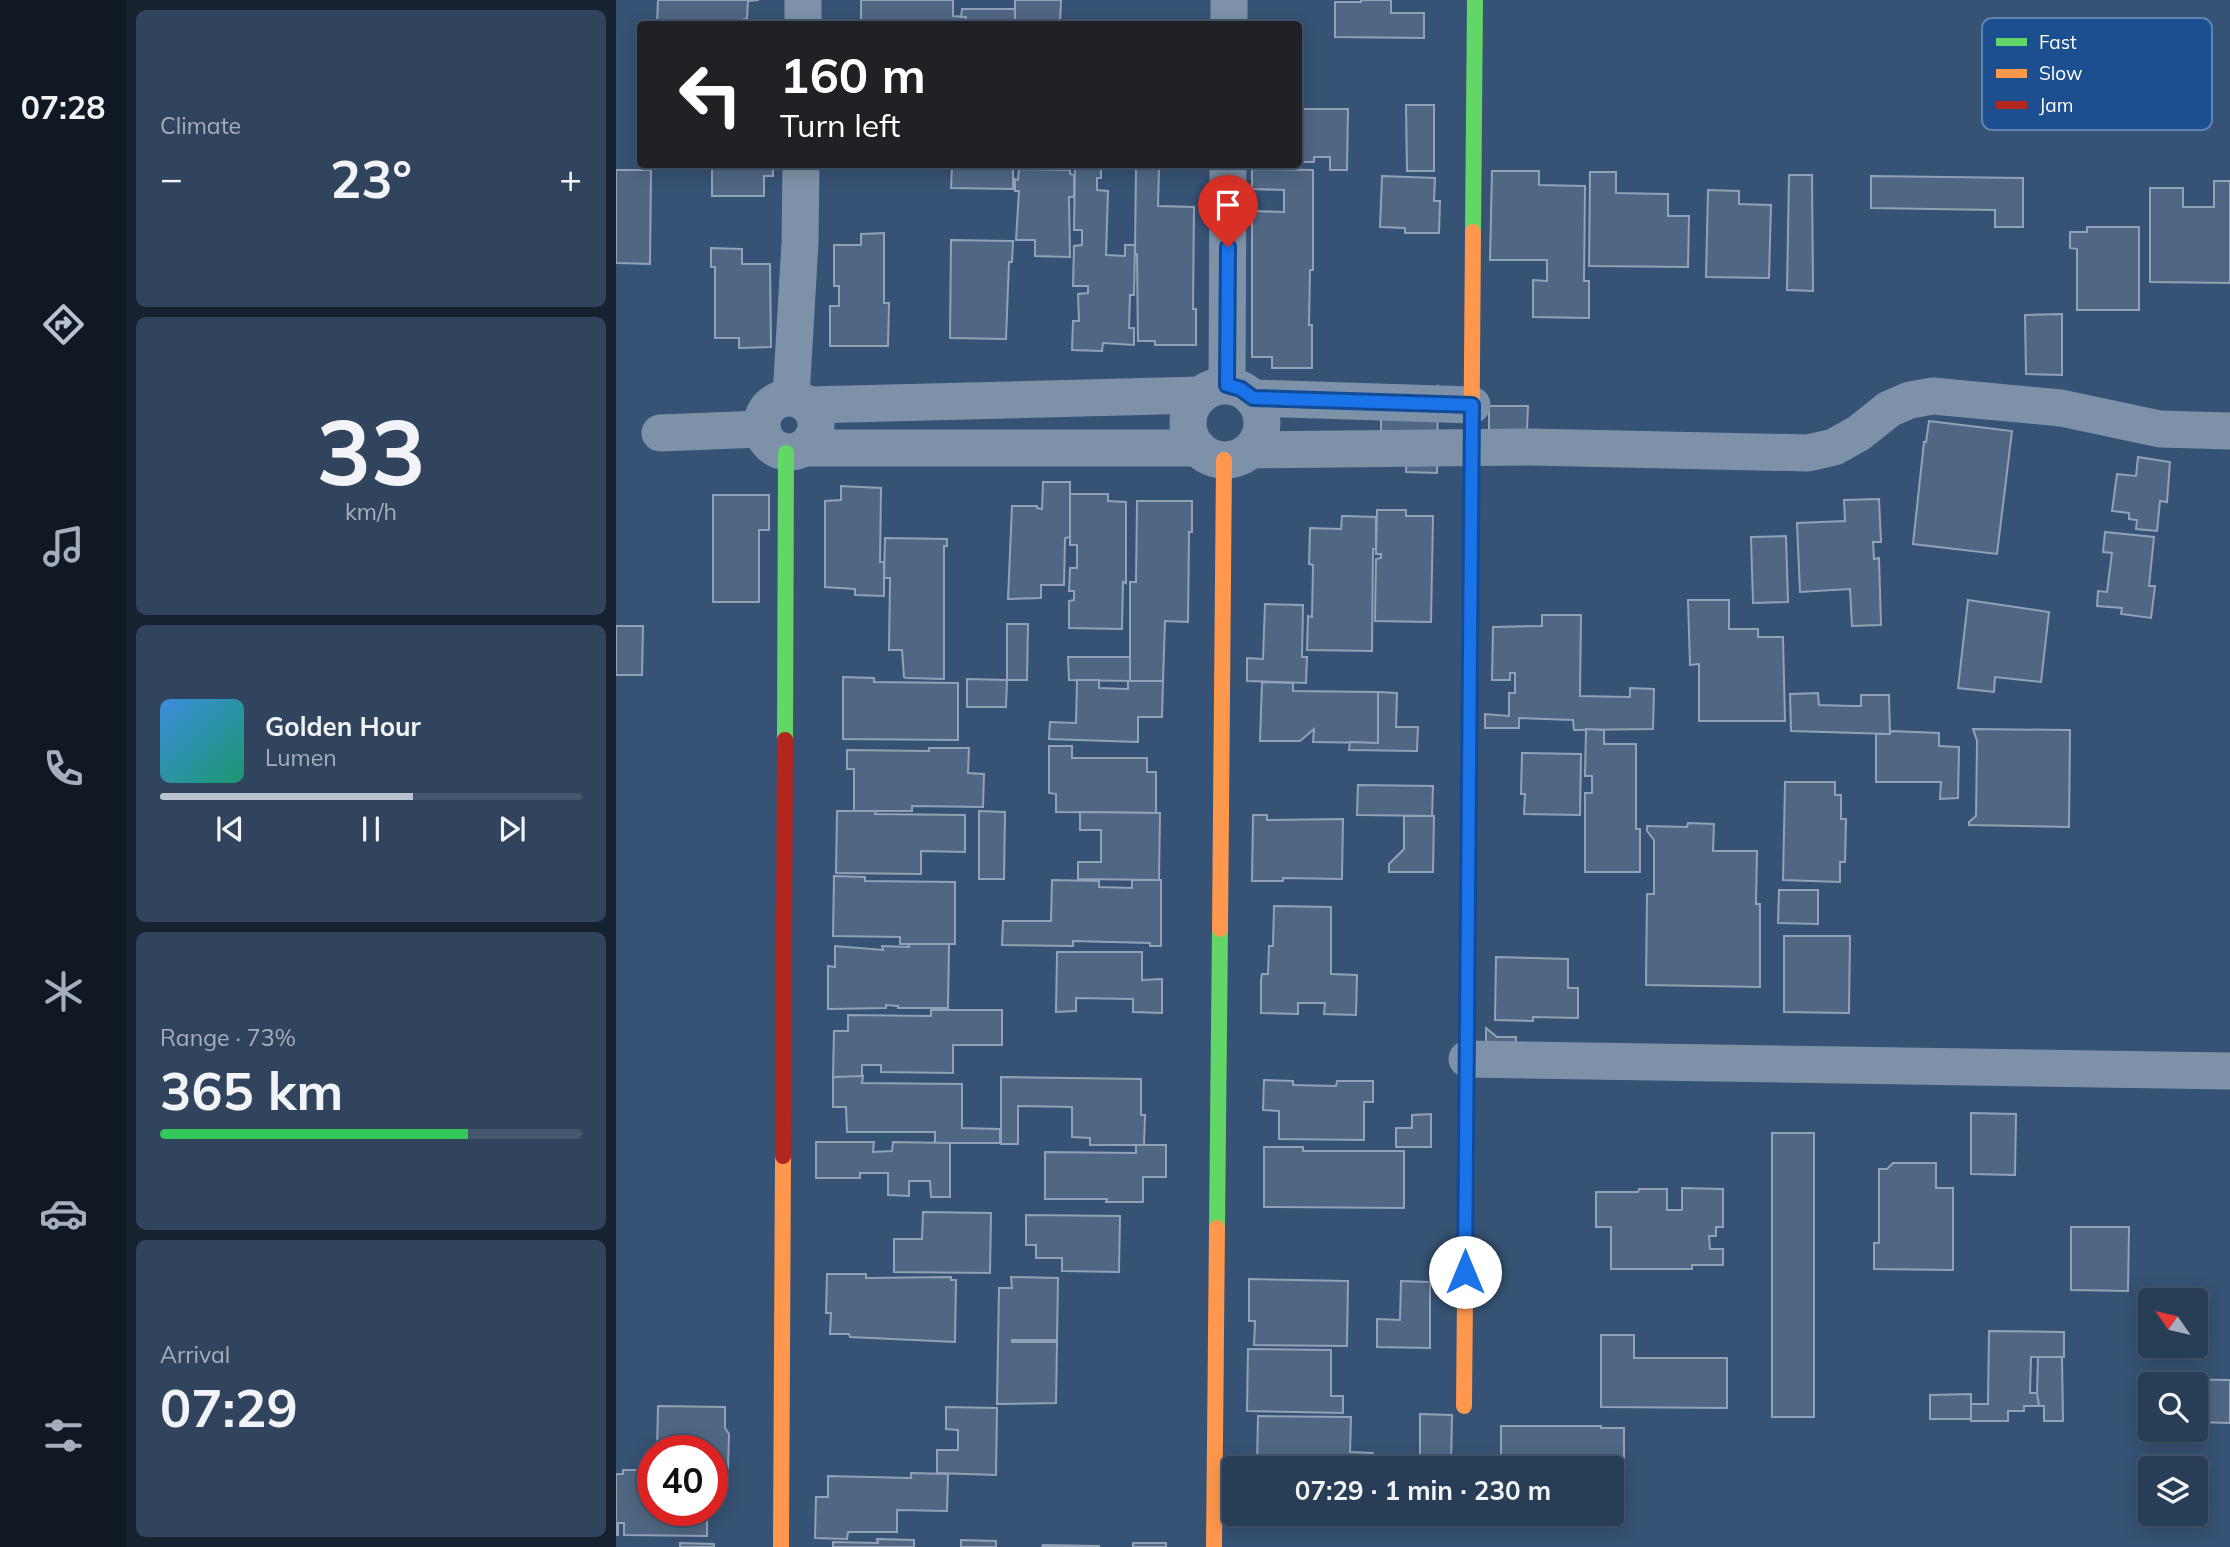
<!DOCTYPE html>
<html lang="en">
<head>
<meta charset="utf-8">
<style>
	body { margin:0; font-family:Mulish,sans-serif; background:#30455d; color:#f1f3f6; height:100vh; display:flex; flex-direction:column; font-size:26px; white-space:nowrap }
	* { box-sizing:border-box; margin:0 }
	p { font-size:23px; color:#a5aeba }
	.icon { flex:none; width:38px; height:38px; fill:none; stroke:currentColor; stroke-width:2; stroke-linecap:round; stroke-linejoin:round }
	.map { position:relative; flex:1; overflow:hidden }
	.drawer { display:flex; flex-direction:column; gap:10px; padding:10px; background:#162230; width:490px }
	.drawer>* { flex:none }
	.guide { position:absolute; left:21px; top:21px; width:665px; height:147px; border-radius:7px; box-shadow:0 4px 18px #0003,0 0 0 2px #44576d; background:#202124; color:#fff; overflow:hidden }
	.needle { width:46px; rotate:304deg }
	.controls { position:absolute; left:1522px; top:1288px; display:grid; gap:14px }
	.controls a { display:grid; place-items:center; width:70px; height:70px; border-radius:7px; background:#283e57; box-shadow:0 4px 18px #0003,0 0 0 2px #44576d; font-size:35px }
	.speed { position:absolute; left:21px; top:1435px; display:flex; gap:14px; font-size:35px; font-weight:700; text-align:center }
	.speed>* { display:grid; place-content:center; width:91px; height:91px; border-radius:50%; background:#283e57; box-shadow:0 4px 18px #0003,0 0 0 2px #44576d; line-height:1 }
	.speed .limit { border:10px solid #d22; background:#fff; color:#111 }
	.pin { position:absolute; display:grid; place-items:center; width:60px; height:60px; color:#fff; margin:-72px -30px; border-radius:50% 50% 50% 0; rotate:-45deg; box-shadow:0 0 7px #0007 }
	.pin .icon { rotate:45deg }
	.me { position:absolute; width:77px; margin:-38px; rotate:0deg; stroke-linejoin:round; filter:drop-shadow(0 0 5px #0008) }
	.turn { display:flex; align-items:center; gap:24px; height:147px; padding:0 28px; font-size:32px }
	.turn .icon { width:91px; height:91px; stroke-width:2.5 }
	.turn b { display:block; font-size:49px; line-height:60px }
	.big { font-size:52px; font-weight:700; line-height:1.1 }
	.drawer .widget { flex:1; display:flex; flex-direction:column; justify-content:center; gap:10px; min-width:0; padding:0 24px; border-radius:10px; background:#30455d }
	.drawer .dial { align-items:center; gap:0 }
	.dial b { font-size:91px; line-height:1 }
	.song { display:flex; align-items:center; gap:21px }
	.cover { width:84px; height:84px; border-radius:10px; background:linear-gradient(135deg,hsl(210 70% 55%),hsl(160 70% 35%)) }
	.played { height:7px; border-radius:4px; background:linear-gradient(90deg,#b9c2ce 60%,#44576d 60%) }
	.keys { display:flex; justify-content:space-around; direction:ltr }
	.heat { display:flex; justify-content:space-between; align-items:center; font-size:38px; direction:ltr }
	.charge { height:10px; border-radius:5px; background:linear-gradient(90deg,#34c759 73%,#44576d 0) }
	.trip { position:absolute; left:606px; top:1456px; width:402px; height:70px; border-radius:7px; background:#283e57; box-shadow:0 4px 18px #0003,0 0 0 2px #44576d; font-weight:700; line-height:70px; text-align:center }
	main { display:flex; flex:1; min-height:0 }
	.tab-bar { display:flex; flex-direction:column; width:126px; justify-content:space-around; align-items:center; background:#101923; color:#a5aeba }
	.tab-bar .icon { width:49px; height:49px }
	.tab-bar .current { color:#b9c2ce }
	.tab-bar b { font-size:32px; color:#f1f3f6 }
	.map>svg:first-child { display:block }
	.building { fill:#506783; stroke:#92a2b6; stroke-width:2 }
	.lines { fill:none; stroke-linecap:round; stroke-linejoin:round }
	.street { stroke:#7d92a8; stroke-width:37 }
	.fast { stroke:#63d668; stroke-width:16 }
	.slow { stroke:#ff974d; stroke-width:16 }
	.jam { stroke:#b3261e; stroke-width:16 }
	.route-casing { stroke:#114b97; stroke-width:18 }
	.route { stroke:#1a73e8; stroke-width:12 }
	.key { fill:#1b4f8f; stroke:#5f84b1; stroke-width:2 }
	.key-label { font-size:19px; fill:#fff }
</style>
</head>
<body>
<main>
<nav class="tab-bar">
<b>07:28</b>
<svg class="icon current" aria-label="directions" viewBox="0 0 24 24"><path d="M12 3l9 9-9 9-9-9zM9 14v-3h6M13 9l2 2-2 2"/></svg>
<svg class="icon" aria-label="music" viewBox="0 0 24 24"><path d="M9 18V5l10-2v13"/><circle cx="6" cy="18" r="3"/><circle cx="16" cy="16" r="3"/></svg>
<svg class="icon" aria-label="phone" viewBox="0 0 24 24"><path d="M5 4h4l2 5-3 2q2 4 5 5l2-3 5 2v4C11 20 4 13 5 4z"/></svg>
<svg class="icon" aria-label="climate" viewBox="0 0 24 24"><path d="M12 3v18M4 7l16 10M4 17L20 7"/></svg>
<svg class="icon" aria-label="car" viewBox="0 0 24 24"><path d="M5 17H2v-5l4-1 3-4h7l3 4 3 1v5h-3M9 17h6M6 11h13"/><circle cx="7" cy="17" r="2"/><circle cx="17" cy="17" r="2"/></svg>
<svg class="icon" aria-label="filters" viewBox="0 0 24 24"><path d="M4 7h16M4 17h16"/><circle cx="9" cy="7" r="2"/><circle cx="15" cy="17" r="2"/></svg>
</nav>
<section class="drawer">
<div class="widget"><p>Climate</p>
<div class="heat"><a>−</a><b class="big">23°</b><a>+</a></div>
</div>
<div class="widget dial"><b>33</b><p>km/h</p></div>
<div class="widget">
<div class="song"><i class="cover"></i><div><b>Golden Hour</b><p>Lumen</p></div></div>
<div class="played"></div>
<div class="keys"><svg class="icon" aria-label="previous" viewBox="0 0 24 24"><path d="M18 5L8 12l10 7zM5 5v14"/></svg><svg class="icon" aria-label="pause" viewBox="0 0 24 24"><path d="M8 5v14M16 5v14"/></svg><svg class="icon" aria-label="next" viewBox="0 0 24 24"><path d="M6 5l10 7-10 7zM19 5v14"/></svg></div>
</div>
<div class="widget"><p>Range · 73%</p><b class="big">365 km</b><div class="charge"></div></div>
<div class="widget"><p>Arrival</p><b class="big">07:29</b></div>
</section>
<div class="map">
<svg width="1614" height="1547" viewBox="0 0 1614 1547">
	<rect width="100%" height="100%" fill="#365274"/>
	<!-- building -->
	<g class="building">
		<polygon points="42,0 143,0 132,1 131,19 128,19 127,24 41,24"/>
		<polygon points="245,0 337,0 337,16 350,17 350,24 245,24"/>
		<polygon points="399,0 445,0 444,24 399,24"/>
		<polygon points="745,0 775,0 775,13 808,13 808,38 719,37 719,2 745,2"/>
		<polygon points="346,9 399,9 399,24 350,24 350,17 345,17"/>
		<polygon points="790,105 818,105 818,171 791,171"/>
		<polygon points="682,109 732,109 731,170 714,170 714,157 698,157 698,162 682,162"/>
		<polygon points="96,164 157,164 157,176 148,176 148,196 96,196"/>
		<polygon points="471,164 565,164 565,166 485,167"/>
		<polygon points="336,165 397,166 397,189 335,188"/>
		<polygon points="459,166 485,167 485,178 481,178 481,190 492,191 490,255 509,256 509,245 519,245 518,295 514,295 513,328 518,328 518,345 487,343 486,351 456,350 457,321 463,321 462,294 472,293 472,286 457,286 458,246 466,245 466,230 458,230"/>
		<polygon points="520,168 543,168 542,206 578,207 577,309 580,309 580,345 539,345 539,341 522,341 521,254 519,254"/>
		<polygon points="403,169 454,170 454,174 458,175 458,197 453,197 454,257 419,256 419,240 400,240 403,191 399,191 399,179 402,180"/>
		<polygon points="636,169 697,170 697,270 694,270 693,325 696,325 696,368 656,368 656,357 636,357 636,211 668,212 668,190 636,189"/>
		<polygon points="0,170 35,170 34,264 0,263"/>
		<polygon points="876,171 923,171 923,185 969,186 968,281 973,281 973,318 917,317 917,280 931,281 931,260 874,260"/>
		<polygon points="974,172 1000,172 1000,193 1052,194 1052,216 1073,216 1072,267 973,266"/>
		<polygon points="1173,175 1196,175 1197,291 1171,290"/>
		<polygon points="766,176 819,178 818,201 824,201 823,233 789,233 789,228 764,227"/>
		<polygon points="1255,176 1407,178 1407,227 1379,227 1379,210 1255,208"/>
		<polygon points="1598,181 1614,181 1614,283 1534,282 1534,188 1567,188 1567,207 1598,207"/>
		<polygon points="1092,190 1123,191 1123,204 1155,205 1153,278 1090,277"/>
		<polygon points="1471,227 1523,227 1523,310 1461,310 1461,249 1454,248 1454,232 1471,232"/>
		<polygon points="268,233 268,303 273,303 272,346 214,346 214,306 223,306 223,286 218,286 218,245 245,245 245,234"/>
		<polygon points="335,240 397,241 396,262 393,262 390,339 334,338"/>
		<polygon points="95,248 126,249 126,264 154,264 155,347 123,348 123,338 99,338 99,267 95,267"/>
		<polygon points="1446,314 1446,375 1410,374 1409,315"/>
		<polygon points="822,386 821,473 790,472 791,433 765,433 765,415"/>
		<polygon points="873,406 912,406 911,431 873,430"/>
		<polygon points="1313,421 1396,431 1381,554 1297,544 1308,442 1310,442"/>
		<polygon points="1522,457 1554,462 1551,502 1544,501 1541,531 1520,529 1521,520 1513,519 1513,513 1496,511 1501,474 1520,476"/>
		<polygon points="427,482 454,482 454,537 449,538 448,585 425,585 425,598 392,599 396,506 421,506 421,508 426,509"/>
		<polygon points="225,486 265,488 264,562 268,562 268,596 239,595 239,589 209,587 209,501 225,500"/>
		<polygon points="454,494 492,494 492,501 510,502 510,583 507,582 506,629 453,628 453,601 458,600 458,591 453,591 454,568 461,568 461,545 454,545"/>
		<polygon points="97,495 153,495 153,530 143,530 143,602 97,602"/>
		<polygon points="1263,499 1265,542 1257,542 1258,559 1263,558 1265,625 1236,626 1234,589 1184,592 1181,523 1229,521 1228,500"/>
		<polygon points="521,501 576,501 576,532 573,532 572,622 549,621 547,681 514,681 514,582 520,582"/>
		<polygon points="761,510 790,510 790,516 817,516 815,622 759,621 760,559 765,558 765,554 760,554"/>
		<polygon points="729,516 760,517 760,549 757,549 756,651 691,650 692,616 696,617 697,565 693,564 694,528 725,529 726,516"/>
		<polygon points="1489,532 1538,537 1533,586 1539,586 1535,618 1505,614 1506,608 1481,606 1482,591 1491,592 1496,553 1487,552"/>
		<polygon points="1170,536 1172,602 1137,603 1135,537"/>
		<polygon points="269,538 331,539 331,546 328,546 328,679 290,678 288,677 286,650 273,650 274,578 268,578"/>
		<polygon points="1072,600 1113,600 1113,629 1142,629 1142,637 1167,637 1169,721 1083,721 1083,664 1074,665"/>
		<polygon points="1352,600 1433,612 1425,682 1379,677 1378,692 1342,688"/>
		<polygon points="649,604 687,605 686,657 691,657 690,683 631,681 631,658 647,659"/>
		<polygon points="926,615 965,615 964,696 1014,697 1014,688 1038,689 1037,729 958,730 957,720 903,718 903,728 869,728 869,714 893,716 893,693 899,693 899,673 894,673 894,680 876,680 877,627 926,626"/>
		<polygon points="391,624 412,624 411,680 391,680"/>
		<polygon points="0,626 27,626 26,675 0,675"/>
		<polygon points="452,657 514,657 514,681 453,680"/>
		<polygon points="227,677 258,678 258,682 342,683 342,740 227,739"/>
		<polygon points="351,679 391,680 390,707 351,707"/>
		<polygon points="461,680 483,680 483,688 512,689 512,681 547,681 546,717 522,717 522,742 433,739 434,722 460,723"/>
		<polygon points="646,682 677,683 677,691 762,692 762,743 697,742 698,729 684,741 644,741"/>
		<polygon points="762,692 781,693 780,727 802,727 801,751 733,750 734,742 762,743"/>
		<polygon points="1202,693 1203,705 1237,706 1245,706 1245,695 1273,695 1274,734 1175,731 1174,694"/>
		<polygon points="970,729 988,730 988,744 1020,744 1020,829 1024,829 1024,872 969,872 969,793 976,793 976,776 969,776"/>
		<polygon points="1357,729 1454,730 1453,827 1353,825 1353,822 1360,816 1361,741"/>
		<polygon points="1275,731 1323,733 1323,746 1343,747 1342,798 1324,799 1325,782 1260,782 1260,734 1274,734"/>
		<polygon points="433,746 456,746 456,758 531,758 531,772 540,772 540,813 440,812 440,794 433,793"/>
		<polygon points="313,748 353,748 352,773 368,774 367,807 296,806 296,811 238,811 238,769 231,769 231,750 313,751"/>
		<polygon points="906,753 965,754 964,815 908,814 909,794 905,794"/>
		<polygon points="1169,782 1219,782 1219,795 1225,795 1225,819 1230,819 1229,862 1224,862 1224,882 1167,880"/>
		<polygon points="742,785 817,786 816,816 741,815"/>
		<polygon points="221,811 260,811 259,814 349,815 349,852 305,851 305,874 220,873"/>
		<polygon points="363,811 389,812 388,879 363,879"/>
		<polygon points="464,812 544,813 543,880 462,879 462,862 485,862 485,830 464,830"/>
		<polygon points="637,815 651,815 651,820 727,819 726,879 667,878 667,881 636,881"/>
		<polygon points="788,816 818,816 817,872 773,872 773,864 788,849"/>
		<polygon points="1072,823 1098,824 1097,851 1141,851 1140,904 1144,904 1144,987 1030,985 1031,894 1038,894 1038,840 1031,831 1031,826 1071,827"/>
		<polygon points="218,876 249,877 249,881 339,882 339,944 284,944 284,937 217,936"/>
		<polygon points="436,880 483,881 483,887 516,888 516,880 545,880 545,946 534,946 534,943 457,941 457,946 386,945 387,921 435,921"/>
		<polygon points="1163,890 1202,890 1202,924 1162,923"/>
		<polygon points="658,906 715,907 715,974 741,975 740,1015 708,1014 709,1003 682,1003 682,1014 645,1013 645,980 646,974 652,974 653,946 657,946"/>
		<polygon points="1168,936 1234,936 1233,1013 1168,1012"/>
		<polygon points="292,944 333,944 332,1008 282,1008 282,1006 270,1005 270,1008 212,1009 212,966 219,967 219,946 267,950 266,946 293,947"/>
		<polygon points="441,952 526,952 526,980 546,979 546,1013 517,1012 517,999 460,998 460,1011 440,1012"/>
		<polygon points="880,957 952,959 952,988 962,988 962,1018 917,1017 917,1021 879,1020"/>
		<polygon points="315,1010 386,1010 386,1045 337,1045 337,1073 265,1072 265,1065 246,1065 246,1077 217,1077 218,1031 232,1031 232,1015 315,1016"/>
		<polygon points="870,1028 881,1037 900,1037 899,1061 870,1044"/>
		<polygon points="247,1076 246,1083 346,1084 346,1128 384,1129 384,1143 319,1143 319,1132 231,1132 230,1107 217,1107 217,1077"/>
		<polygon points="385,1077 525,1079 525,1115 529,1115 528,1145 474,1145 474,1138 456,1137 456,1107 402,1106 402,1144 385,1144"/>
		<polygon points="648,1080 677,1081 677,1085 720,1086 721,1081 757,1081 757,1102 748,1102 748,1140 663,1139 663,1111 647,1110"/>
		<polygon points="1355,1113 1400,1114 1399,1175 1355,1174"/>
		<polygon points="815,1114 815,1147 780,1147 780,1128 796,1128 796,1115"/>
		<rect x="1156" y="1133" width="42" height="284"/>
		<polygon points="200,1142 258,1142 257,1152 276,1151 277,1142 334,1143 334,1197 315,1197 314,1181 293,1181 293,1196 272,1195 272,1173 244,1173 244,1178 200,1178"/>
		<polygon points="520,1145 550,1145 550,1177 527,1177 527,1202 490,1202 491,1199 429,1199 429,1152 520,1153"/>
		<polygon points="648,1147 687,1147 687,1151 788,1151 788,1208 648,1207"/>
		<polygon points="1277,1163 1320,1163 1320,1188 1337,1188 1337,1270 1258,1269 1258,1243 1263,1243 1263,1169 1271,1169"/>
		<polygon points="1066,1188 1107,1189 1107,1227 1100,1227 1100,1236 1093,1236 1094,1249 1107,1249 1107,1265 1076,1265 1076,1269 995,1269 995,1227 980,1227 980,1192 1022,1192 1023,1189 1051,1189 1051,1210 1066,1210"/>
		<polygon points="307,1212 375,1213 374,1273 278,1272 278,1239 306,1239"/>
		<polygon points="410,1215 504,1216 503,1272 446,1271 446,1258 420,1258 420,1245 410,1245"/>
		<polygon points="1455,1227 1513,1227 1512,1291 1455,1290"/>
		<polygon points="211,1274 250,1274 250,1278 335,1277 335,1280 340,1280 339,1342 234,1337 233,1334 214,1334 215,1313 210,1313"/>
		<polygon points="395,1277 442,1278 441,1340 396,1340 396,1342 441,1342 440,1403 381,1404 383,1288 396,1288"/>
		<polygon points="633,1279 732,1281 731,1346 638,1345 639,1321 633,1321"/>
		<polygon points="785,1281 814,1282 814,1348 761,1347 761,1319 784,1320"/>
		<polygon points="1373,1331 1448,1332 1448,1357 1415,1357 1414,1393 1423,1393 1423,1406 1408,1406 1408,1411 1392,1411 1392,1421 1355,1421 1355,1404 1372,1404"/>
		<polygon points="985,1335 1018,1335 1018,1358 1111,1358 1111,1408 985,1407"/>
		<polygon points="632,1349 715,1350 715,1396 727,1396 727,1413 631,1411"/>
		<polygon points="1422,1357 1446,1357 1447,1421 1428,1421 1428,1406 1423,1406 1421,1393"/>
		<polygon points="1546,1379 1614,1380 1614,1423 1580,1422 1580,1384 1546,1384"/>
		<polygon points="1355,1394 1355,1419 1314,1419 1314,1395"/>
		<polygon points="42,1406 109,1407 109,1428 113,1434 112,1469 96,1469 96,1451 41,1451"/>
		<polygon points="330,1407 381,1408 380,1475 321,1473 321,1450 342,1450 342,1430 330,1429"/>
		<polygon points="804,1414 836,1415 835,1468 804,1468"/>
		<polygon points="642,1416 735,1417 734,1452 757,1453 757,1468 641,1468"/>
		<polygon points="885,1426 985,1426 985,1428 1008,1428 1008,1502 996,1502 996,1468 885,1468"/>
		<polygon points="7,1470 37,1470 37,1510 91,1510 91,1536 8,1535 8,1523 2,1523 2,1535 0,1535 0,1474 7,1474"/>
		<polygon points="295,1473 332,1474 331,1511 281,1510 281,1532 232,1532 231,1539 199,1538 200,1497 212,1497 212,1476 295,1478"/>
		<polygon points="261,1539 298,1540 298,1547 217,1547 217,1542 262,1543"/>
		<polygon points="345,1540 380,1541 380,1547 345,1547"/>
		<polygon points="64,1543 98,1544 98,1547 64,1547"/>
		<rect x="517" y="1543" width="33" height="4"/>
		<polygon points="427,1545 484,1546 426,1547"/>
	</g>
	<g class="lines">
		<!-- street -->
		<g class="street">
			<polyline points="187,24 187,0"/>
			<polyline points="613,24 613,0"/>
			<polyline points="611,385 612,164"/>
			<circle cx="609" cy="423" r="37"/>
			<polyline points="175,397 184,243 185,164"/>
			<circle cx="173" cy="425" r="27"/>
			<polyline points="637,398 856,405"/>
			<polyline points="193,405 584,395"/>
			<polyline points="44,433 145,429"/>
			<polyline points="188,448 582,448"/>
			<polyline points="635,450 914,447 1192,453 1218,447 1243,433 1273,409 1294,400 1317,396 1445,408 1544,429 1614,431"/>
			<polyline points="851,1059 1614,1071"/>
		</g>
		<!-- fast -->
		<g class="fast">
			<polyline points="857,232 859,0"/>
			<polyline points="169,740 170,453"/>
			<polyline points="601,1228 604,929"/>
		</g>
		<!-- slow -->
		<g class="slow">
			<polyline points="854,629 857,232"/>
			<polyline points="604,929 608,460"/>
			<polyline points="848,1406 851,1076"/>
			<polyline points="165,1547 167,1156"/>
			<polyline points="598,1547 601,1228"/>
		</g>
		<!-- jam -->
		<g class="jam">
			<polyline points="851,1076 854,629"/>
			<polyline points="167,1156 169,740"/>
		</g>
	</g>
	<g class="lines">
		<!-- route casing -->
		<g class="route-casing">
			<polyline id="route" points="612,247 611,385 625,389 637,398 856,405 849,1272"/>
		</g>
		<!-- route -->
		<use href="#route" class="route"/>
	</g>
	<!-- legend -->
	<rect x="1366" y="18" width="230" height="112" rx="10" class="key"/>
	<rect x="1380" y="38" width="31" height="8" fill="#63d668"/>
	<rect x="1380" y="69" width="31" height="9" fill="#ff974d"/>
	<rect x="1380" y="101" width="31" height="8" fill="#b3261e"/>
	<g class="key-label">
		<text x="1423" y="49">Fast</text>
		<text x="1423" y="80">Slow</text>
		<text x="1423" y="112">Jam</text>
	</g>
</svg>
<div class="controls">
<a><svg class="needle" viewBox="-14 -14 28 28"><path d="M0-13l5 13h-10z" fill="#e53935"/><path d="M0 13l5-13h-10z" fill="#a5aeba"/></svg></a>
<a><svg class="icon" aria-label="search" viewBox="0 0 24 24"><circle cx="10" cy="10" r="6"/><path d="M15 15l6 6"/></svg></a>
<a><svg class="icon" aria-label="layers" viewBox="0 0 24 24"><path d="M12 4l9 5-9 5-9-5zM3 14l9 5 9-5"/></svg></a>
</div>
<div class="speed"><div class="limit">40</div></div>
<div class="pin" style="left:612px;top:247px;background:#d93025"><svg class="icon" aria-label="arrive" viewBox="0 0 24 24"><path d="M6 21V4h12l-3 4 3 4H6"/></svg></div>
<svg class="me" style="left:849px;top:1272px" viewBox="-20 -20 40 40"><circle r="19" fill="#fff"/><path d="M0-13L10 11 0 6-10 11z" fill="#1a73e8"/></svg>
<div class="trip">07:29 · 1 min · 230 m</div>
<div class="guide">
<div class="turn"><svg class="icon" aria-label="left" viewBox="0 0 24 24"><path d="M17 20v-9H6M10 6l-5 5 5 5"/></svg><div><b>160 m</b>Turn left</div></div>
</div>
</div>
</main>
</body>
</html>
